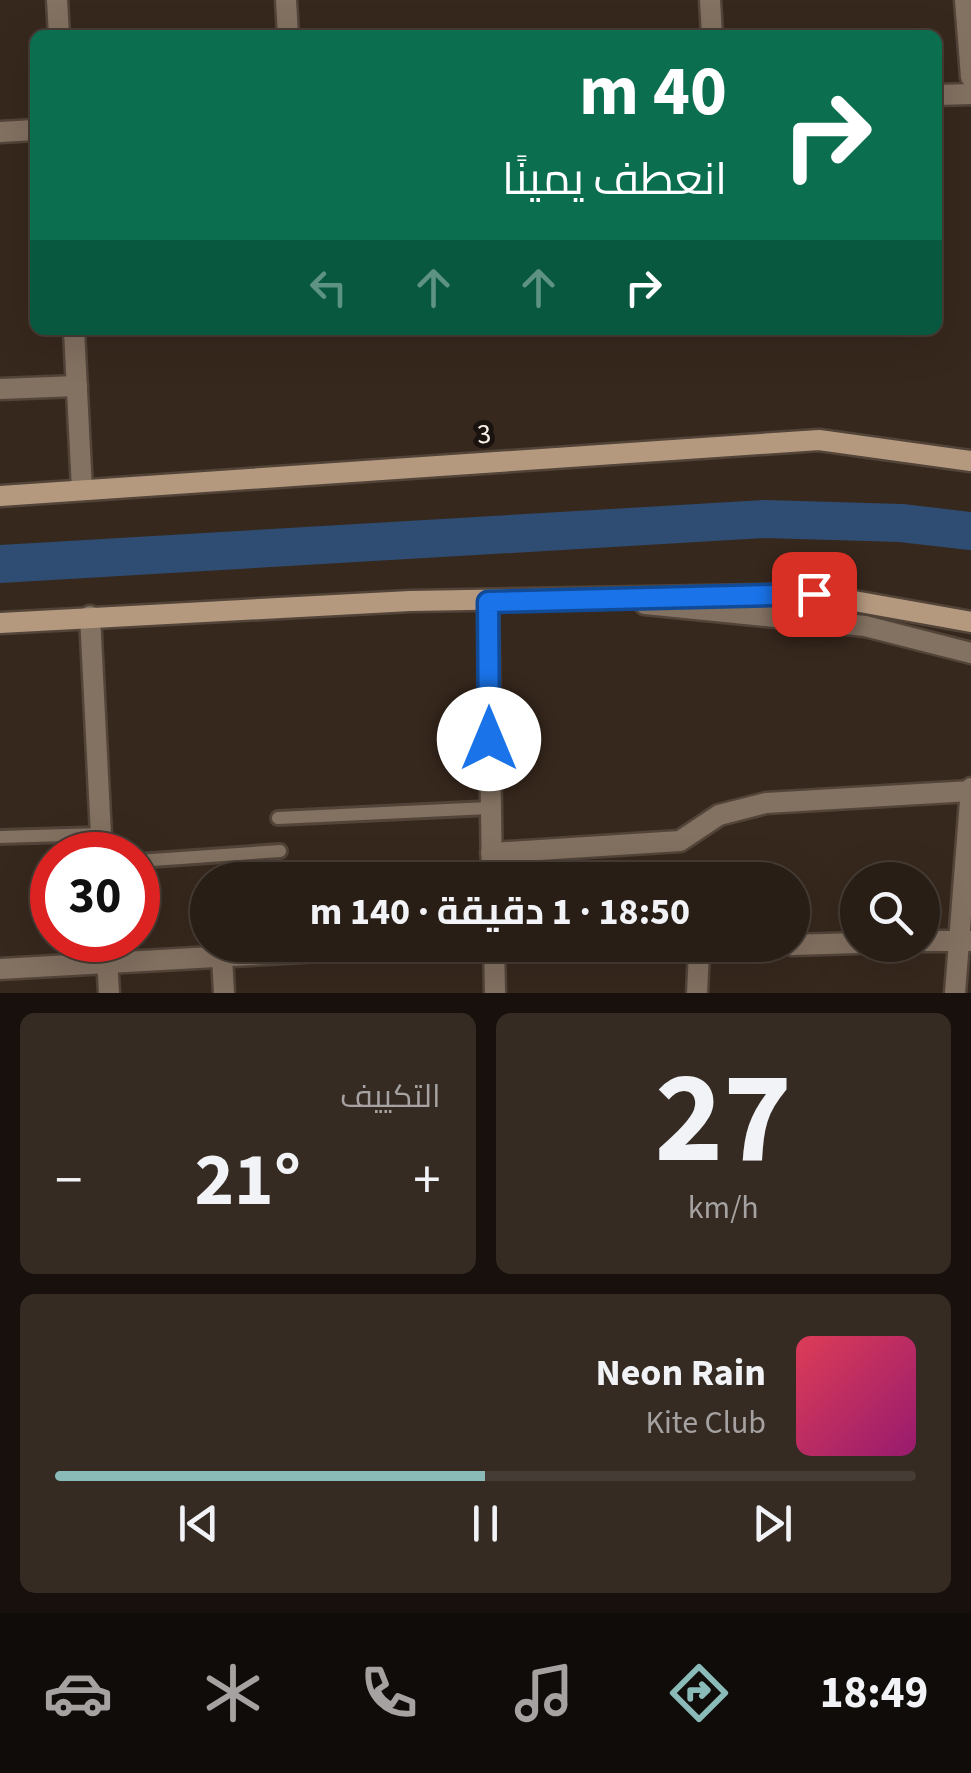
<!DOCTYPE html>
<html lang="ar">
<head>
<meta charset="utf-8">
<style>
	body { margin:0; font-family:"Source Sans 3",Cairo,sans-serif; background:#352b23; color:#f1f3f6; direction:rtl; height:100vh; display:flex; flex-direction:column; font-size:38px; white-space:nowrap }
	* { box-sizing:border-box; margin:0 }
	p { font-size:32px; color:#a5a2a1 }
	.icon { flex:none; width:55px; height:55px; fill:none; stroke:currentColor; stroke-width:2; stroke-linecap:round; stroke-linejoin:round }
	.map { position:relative; height:993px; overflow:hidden; direction:ltr }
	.panel { display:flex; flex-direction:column; gap:20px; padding:20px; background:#17100c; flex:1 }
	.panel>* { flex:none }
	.hud { position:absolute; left:30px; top:30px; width:912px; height:305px; border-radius:15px; box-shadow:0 10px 40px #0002,0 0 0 2px #453c35; direction:rtl; background:#0b6e4f; color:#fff; overflow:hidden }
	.tools { position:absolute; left:840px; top:862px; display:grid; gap:20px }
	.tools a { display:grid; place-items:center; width:100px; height:100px; border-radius:50%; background:#291e16; box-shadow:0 10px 40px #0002,0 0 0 2px #453c35; font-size:50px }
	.speed { position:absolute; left:30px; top:832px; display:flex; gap:20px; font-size:50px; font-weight:700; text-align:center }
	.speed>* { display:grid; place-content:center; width:130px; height:130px; border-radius:50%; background:#291e16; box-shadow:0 10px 40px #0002,0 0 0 2px #453c35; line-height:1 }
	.speed .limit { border:15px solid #d22; background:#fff; color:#111 }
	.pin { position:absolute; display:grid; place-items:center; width:85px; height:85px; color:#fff; margin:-42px; border-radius:20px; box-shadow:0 5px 15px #0006 }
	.me { position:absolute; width:110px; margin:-55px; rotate:0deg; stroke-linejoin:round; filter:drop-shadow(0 0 8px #0008) }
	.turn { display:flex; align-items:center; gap:35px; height:210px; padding:0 50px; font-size:45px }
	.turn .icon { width:130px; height:130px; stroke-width:2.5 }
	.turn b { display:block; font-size:70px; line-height:85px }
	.lanes { display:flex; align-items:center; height:95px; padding:0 50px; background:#0003; justify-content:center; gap:50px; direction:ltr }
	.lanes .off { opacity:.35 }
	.big { font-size:75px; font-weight:700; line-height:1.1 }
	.panel .tile { flex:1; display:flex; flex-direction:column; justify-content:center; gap:15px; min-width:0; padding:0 35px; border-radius:15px; background:#352b23 }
	.panel .dial { align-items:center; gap:0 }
	.dial b { font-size:130px; line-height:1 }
	.song { display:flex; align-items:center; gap:30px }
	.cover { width:120px; height:120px; border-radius:15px; background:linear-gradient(135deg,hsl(350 70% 55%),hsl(320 70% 35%)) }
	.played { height:10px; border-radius:5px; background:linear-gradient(90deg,#8bbbb9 50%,#453c35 50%) }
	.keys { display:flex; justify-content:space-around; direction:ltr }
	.heat { display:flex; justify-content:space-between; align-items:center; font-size:55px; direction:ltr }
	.panel .tiles { flex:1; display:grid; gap:20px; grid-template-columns:1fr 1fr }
	.tile:last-child { grid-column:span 2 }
	.trip { position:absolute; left:190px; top:862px; width:620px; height:100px; border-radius:50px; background:#291e16; box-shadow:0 10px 40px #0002,0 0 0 2px #453c35; font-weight:700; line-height:100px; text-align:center; direction:rtl }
	.menu { display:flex; height:160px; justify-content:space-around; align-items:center; background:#100c09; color:#a5a2a1 }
	.menu .icon { width:70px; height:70px }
	.menu .on { color:#8bbbb9 }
	.menu b { font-size:45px; color:#f1f3f6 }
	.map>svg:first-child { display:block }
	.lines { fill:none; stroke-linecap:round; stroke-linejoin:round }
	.river { stroke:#2f4d73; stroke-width:38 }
	.lane-casing { stroke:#524439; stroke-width:18 }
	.street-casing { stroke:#524439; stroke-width:25 }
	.secondary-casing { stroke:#524439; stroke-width:25 }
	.lane { stroke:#837161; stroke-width:12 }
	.street { stroke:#837161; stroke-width:20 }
	.secondary { stroke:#b5997f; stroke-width:20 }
	.route-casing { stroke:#114b97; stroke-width:25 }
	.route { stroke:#1a73e8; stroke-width:18 }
	.labels { text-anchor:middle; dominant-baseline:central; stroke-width:10; stroke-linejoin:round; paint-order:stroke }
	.street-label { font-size:28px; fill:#f8eee7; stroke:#19120e }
</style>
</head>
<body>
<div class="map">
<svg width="971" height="993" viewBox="0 0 971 993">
	<rect width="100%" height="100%" fill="#37281d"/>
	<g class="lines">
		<!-- river -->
		<polyline class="river" points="0,564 765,519 901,523 971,531"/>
		<!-- lane casing -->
		<g class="lane-casing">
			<g id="lane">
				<polyline points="278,818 489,808"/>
				<polyline points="0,837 101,834"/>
				<polyline points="138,861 280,851"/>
			</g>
		</g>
		<!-- street casing -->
		<g class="street-casing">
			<g id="street">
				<polyline points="57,0 59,35"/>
				<polyline points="286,0 288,35"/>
				<polyline points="710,0 712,35"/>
				<polyline points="965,0 971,77"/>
				<polyline points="938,95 971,94"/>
				<polyline points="0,132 35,130"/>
				<polyline points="74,330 82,490"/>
				<polyline points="0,389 77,386"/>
				<polyline points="488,602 492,880"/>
				<polyline points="645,604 865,626 971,653"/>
				<polyline points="90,616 102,855"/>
				<polyline points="491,853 680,841 719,815 766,803 971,791"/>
				<polyline points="106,940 109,993"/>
				<polyline points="922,941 971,941"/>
				<polyline points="494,945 495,993"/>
				<polyline points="792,945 858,943"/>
				<polyline points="222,956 224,993"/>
				<polyline points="0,969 427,945"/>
				<polyline points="697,993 699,952 711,947 780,945"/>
				<polyline points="955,993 971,788"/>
			</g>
		</g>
		<!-- secondary casing -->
		<g class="secondary-casing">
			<g id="secondary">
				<polyline points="0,496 819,440 971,461"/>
				<polyline points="0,623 410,601 815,594 971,622"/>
			</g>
		</g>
		<!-- lane -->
		<use href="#lane" class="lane"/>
		<!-- street -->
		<use href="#street" class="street"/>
		<!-- secondary -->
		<use href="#secondary" class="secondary"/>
	</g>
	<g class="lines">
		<!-- route casing -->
		<g class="route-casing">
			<polyline id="route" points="489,739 488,602 814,594"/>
		</g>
		<!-- route -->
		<use href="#route" class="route"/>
	</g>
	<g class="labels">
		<!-- street labels -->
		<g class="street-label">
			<text transform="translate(484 434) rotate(-4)">3</text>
		</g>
	</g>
</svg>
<div class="tools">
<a><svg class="icon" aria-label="search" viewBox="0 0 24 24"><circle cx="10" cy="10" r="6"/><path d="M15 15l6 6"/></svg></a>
</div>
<div class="speed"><div class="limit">30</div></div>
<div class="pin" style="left:814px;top:594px;background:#d93025"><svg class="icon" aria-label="arrive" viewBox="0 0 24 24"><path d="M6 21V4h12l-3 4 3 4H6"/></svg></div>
<svg class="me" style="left:489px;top:739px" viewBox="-20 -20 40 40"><circle r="19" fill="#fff"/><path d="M0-13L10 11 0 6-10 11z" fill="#1a73e8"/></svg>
<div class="trip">18:50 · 1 دقيقة · 140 m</div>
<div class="hud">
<div class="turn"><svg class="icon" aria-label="right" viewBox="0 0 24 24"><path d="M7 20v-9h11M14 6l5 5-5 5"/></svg><div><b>40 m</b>انعطف يمينًا</div></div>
<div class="lanes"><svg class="icon off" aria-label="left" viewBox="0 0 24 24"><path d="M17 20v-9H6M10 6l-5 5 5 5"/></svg><svg class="icon off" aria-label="ahead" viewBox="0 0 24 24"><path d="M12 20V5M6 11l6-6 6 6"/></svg><svg class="icon off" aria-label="ahead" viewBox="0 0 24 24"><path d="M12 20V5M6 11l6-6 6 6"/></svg><svg class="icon" aria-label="right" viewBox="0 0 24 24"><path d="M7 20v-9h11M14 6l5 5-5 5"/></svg></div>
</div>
</div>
<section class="panel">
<div class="tiles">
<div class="tile dial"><b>27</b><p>km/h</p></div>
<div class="tile"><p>التكييف</p>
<div class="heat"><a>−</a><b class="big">21°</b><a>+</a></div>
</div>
<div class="tile">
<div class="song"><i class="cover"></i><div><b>Neon Rain</b><p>Kite Club</p></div></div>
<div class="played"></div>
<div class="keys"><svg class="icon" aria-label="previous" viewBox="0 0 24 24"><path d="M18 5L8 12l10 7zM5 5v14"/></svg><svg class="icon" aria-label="pause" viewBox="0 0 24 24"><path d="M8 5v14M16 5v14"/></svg><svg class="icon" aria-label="next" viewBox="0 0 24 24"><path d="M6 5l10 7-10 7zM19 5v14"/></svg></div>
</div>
</div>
</section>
<nav class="menu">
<b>18:49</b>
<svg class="icon on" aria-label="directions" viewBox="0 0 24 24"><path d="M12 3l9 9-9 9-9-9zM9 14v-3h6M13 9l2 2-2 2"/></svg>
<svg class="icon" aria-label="music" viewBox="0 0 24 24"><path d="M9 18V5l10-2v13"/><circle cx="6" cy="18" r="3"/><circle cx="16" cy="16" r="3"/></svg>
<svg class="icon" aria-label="phone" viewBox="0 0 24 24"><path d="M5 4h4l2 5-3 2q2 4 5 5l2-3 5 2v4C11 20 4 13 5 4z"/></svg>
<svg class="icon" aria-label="climate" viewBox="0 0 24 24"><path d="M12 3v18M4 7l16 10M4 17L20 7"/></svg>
<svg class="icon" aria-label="car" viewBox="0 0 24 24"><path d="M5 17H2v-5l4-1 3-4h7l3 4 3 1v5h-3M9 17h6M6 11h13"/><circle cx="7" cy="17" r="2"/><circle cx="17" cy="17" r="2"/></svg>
</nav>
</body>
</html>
